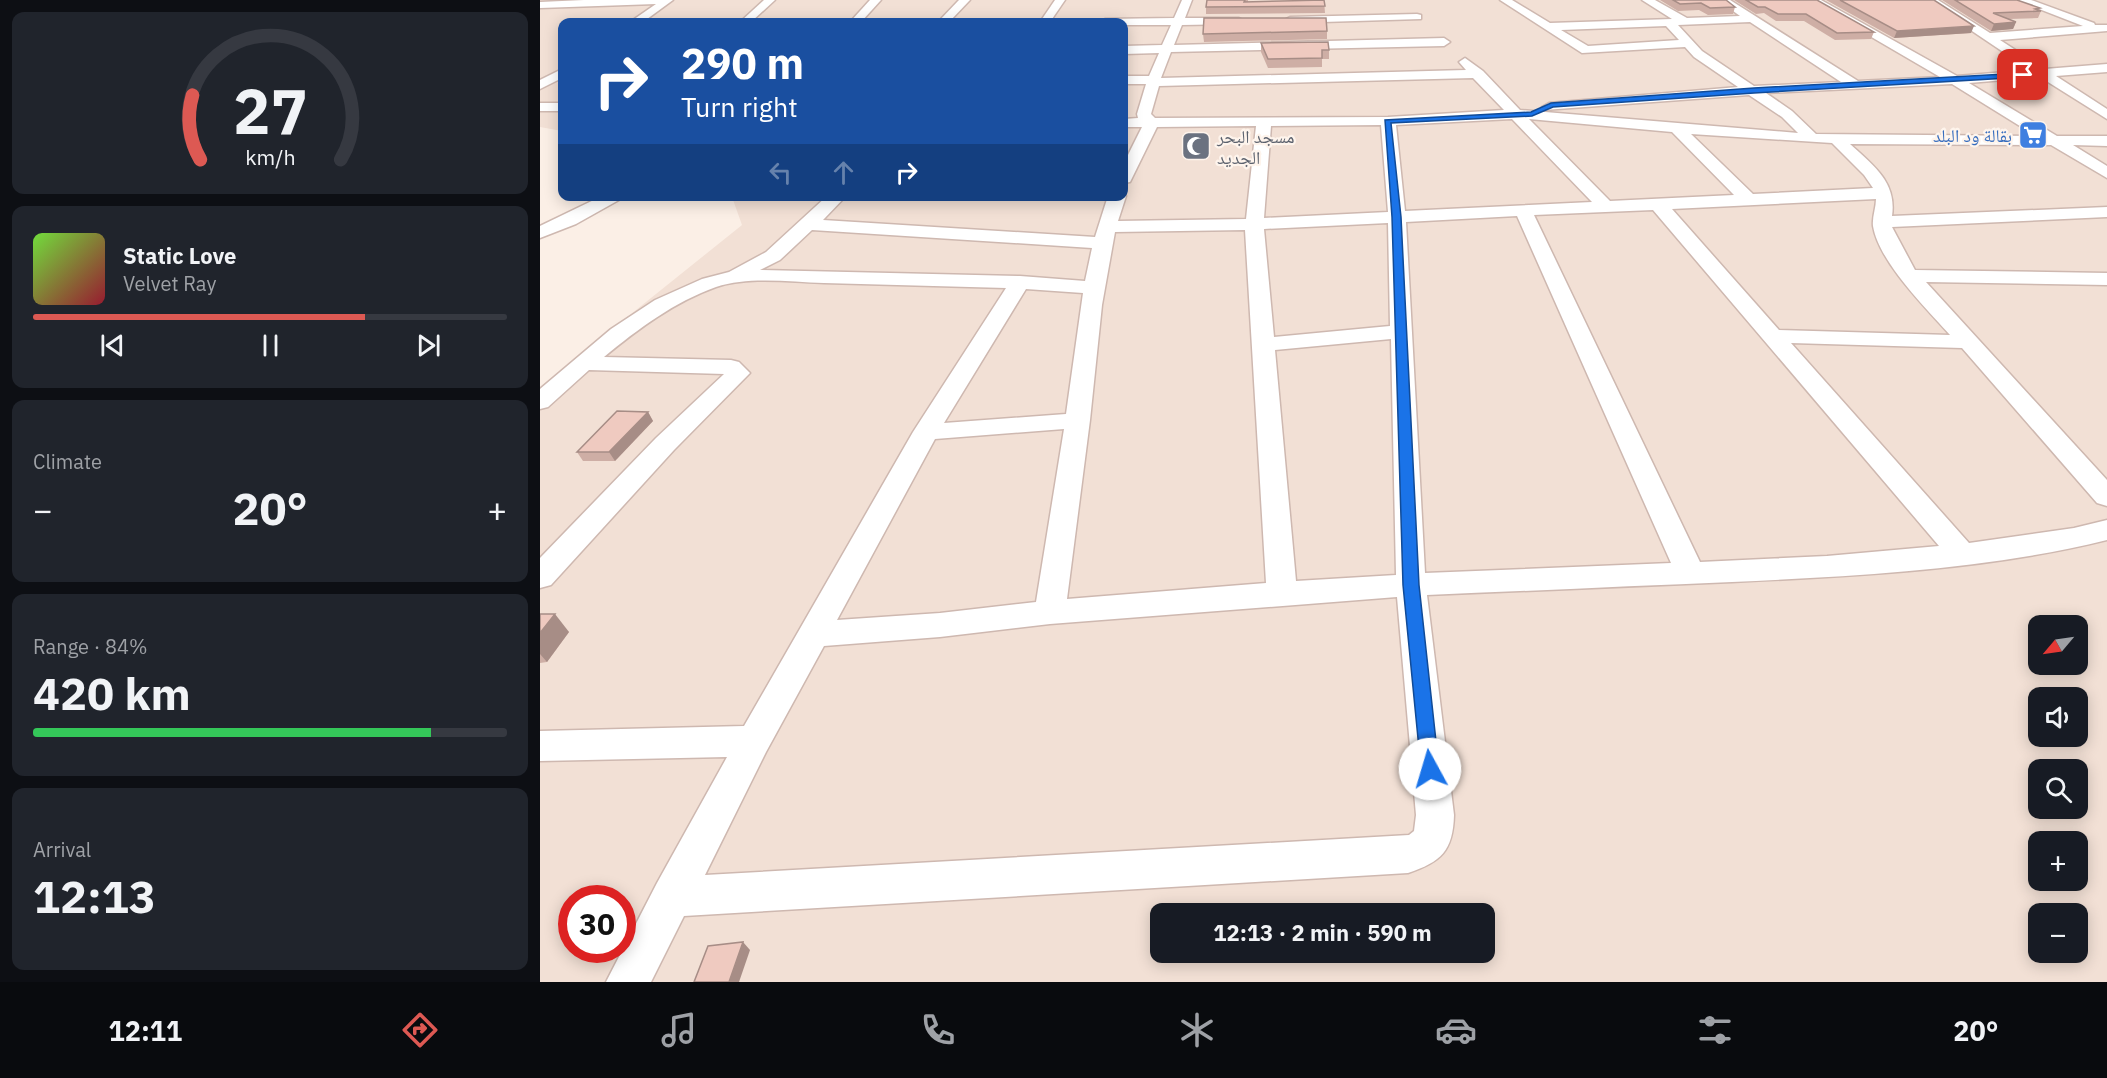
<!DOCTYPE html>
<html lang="en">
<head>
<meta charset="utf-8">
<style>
	body { margin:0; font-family:"IBM Plex Sans","Noto Naskh Arabic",sans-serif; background:#20242c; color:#f1f3f6; height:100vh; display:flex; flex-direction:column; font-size:22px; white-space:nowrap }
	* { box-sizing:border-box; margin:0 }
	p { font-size:20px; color:#9ea1a6 }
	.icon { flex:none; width:33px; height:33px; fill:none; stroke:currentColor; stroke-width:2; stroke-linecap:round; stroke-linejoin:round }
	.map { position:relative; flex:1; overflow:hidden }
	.details { display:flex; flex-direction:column; gap:12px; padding:12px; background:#0d0f14; width:540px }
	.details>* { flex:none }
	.top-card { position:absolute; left:18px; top:18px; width:570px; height:183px; border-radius:12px; box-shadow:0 3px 15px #0003; background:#1a4fa0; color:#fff; overflow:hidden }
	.needle { width:39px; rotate:241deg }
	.controls { position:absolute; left:1488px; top:615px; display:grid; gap:12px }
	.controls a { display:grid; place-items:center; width:60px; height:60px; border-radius:12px; background:#171b24; box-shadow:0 3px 15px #0003; font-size:30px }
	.speed { position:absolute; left:18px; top:885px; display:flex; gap:12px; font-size:30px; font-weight:700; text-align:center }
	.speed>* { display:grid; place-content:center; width:78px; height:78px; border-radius:50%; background:#171b24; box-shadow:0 3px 15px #0003; line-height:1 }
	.speed .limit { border:9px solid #d22; background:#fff; color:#111 }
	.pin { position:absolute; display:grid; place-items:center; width:51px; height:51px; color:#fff; margin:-26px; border-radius:12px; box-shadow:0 3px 9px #0006 }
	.me { position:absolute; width:66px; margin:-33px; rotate:354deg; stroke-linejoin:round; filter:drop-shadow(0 0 4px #0008) }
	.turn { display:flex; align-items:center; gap:21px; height:126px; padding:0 24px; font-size:27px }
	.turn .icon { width:78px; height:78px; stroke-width:2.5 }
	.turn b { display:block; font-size:42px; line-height:51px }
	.lanes { display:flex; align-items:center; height:57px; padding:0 24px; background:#0003; justify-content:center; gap:30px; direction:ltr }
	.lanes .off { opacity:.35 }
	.big { font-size:45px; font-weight:800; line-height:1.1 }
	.details .tile { flex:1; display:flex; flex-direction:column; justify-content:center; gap:9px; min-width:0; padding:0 21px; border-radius:12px; background:#20242c }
	.details .dial { align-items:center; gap:0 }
	.dial svg { height:156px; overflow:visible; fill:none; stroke:#363941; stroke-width:7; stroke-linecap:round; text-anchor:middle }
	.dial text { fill:#f1f3f6; stroke:none }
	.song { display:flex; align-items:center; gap:18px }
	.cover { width:72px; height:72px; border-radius:9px; background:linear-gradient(135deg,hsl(100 70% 55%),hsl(350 70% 35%)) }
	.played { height:6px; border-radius:3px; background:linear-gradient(90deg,#dd5953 70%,#363941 70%) }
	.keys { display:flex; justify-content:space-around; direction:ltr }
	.heat { display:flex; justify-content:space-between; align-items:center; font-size:33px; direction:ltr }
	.charge { height:9px; border-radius:4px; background:linear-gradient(90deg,#34c759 84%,#363941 0) }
	.trip { position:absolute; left:610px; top:903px; width:345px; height:60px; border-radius:12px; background:#171b24; box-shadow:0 3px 15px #0003; font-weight:800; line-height:60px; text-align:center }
	.tab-bar { display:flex; height:96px; justify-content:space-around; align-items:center; background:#090b0e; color:#9ea1a6 }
	.tab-bar .icon { width:42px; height:42px }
	.tab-bar .selected { color:#dd5953 }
	.tab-bar b { font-size:27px; color:#f1f3f6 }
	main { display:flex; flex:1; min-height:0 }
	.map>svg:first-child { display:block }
	.residential { fill:#f2e0d5; fill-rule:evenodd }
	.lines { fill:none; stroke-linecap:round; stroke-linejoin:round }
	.street-casing { stroke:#ceb8b0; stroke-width:3 }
	.street { fill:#fff; fill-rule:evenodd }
	.wall { fill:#ceaea5 }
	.shaded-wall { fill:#a78d86 }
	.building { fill:#efcac0; stroke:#a78d86; stroke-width:1.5 }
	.route { fill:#1a73e8; stroke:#114b97; stroke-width:1.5 }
	.labels { text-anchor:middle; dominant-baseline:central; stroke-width:4.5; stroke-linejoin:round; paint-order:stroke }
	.far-shop-label { font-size:18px; fill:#366cbe; stroke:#fef4ec; text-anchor:end }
	.far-worship-label { font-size:18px; fill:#5b616d; stroke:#fef4ec; text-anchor:start }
</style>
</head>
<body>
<main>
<section class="details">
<div class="tile dial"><svg viewBox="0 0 100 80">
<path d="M14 69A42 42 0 1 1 86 69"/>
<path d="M14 69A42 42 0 0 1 10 36" stroke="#dd5953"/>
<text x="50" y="56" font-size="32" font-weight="700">27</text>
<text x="50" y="72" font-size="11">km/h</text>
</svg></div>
<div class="tile">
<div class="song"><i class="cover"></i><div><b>Static Love</b><p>Velvet Ray</p></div></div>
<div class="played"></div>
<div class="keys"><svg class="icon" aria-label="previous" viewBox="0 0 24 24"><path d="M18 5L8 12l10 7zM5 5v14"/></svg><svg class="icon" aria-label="pause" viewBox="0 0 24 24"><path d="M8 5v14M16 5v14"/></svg><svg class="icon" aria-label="next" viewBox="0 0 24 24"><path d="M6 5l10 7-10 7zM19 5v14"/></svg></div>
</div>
<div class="tile"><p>Climate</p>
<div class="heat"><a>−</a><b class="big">20°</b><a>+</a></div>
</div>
<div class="tile"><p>Range · 84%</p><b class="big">420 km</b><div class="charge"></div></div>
<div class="tile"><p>Arrival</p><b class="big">12:13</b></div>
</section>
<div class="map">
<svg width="1567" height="982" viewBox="0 0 1567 982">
	<rect width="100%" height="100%" fill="#fbefe6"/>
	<!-- residential -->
	<path class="residential" d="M 0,0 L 1567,0 L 1567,982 L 0,982 L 0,387 L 202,225 L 192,197 L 584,196 L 584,22 L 22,22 L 22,131 L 0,127 ZM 1498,626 L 1538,626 L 1538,664 L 1498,664 ZM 1498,698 L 1538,698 L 1538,736 L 1498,736 ZM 1498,770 L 1538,770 L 1538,808 L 1498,808 ZM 1498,842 L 1538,842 L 1538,880 L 1498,880 ZM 32,898 L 82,898 L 82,950 L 32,950 ZM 621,914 L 945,914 L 945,952 L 621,952 ZM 1498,914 L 1538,914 L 1538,952 L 1498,952 Z"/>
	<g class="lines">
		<!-- street casing -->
		<g class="street-casing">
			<g id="street">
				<polygon points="44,0 133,0 103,22 90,22 116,4 0,8 0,2"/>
				<polygon points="224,0 235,0 211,22 200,22"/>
				<polygon points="330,0 341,0 321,22 310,22"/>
				<polygon points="419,0 430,0 409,22 398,22"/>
				<polygon points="515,0 525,0 510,22 500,22"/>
				<path d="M 642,0 L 652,0 L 645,18 L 699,18 L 705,21 L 699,24 L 642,25 L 634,45 L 904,38 L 910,42 L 904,46 L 631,52 L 621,78 L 926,70 L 919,62 L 925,58 L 943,71 L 980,110 L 1258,133 L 1242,117 L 1209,95 L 1004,110 L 1002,107 L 1009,103 L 1198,87 L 1154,57 L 1145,47 L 1042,53 L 960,0 L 972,0 L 1010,23 L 1132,19 L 1102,0 L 1115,0 L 1147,18 L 1200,16 L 1178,0 L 1190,0 L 1318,81 L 1400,77 L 1268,0 L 1281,0 L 1417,76 L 1490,70 L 1386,0 L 1398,0 L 1450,33 L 1543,26 L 1476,0 L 1491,0 L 1554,23 L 1555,25 L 1567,25 L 1567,31 L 1460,40 L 1505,69 L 1567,64 L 1567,72 L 1516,76 L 1567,109 L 1567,119 L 1500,77 L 1429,83 L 1517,136 L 1567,136 L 1567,146 L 1533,145 L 1567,166 L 1567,178 L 1511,145 L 1310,144 C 1333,165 1357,182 1352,216 L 1567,207 L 1567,217 L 1352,227 L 1375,270 L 1567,273 L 1567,285 L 1386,282 L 1567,480 L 1567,506 L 1557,503 L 1422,348 L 1251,343 L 1429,543 L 1534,528 L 1567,520 L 1567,540 C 1446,570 1316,576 1192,582 C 1091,586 989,591 887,595 L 914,815 C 913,851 901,862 868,873 L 144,916 L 111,982 L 66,982 L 117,883 L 187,757 L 0,761 L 0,731 L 204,726 L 373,432 L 466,288 C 406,286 345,285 284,283 C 250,282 209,276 176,287 C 134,302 98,329 64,357 L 191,360 L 199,362 L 210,373 L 134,450 L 11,585 L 0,588 L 0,558 L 116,438 L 184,374 L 49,370 L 8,407 L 0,409 L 0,389 L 71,329 L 115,300 L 162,279 L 189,272 L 226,252 L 287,196 L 306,196 L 283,220 L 555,237 L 568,196 L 584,196 L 584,193 L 586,196 L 578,221 L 706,219 L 716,126 L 617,127 L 592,178 L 590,182 L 584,183 L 584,163 L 602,127 L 584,127 L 584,119 L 598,118 L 597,114 L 606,84 L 584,84 L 584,76 L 609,76 L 619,53 L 584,54 L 584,46 L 622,45 L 631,25 L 584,25 L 584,22 L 559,22 L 565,19 L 634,18 ZM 1210,22 L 1301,82 L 1214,86 L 1162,51 L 1138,25 ZM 1126,26 L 1139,40 L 1048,46 L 1021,30 ZM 933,78 L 964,110 L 848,117 L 615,118 L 611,114 L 619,86 ZM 1412,84 L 1496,136 L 1276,134 L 1252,111 L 1226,93 ZM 972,119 L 1052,202 L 865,211 L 856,125 ZM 989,119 L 1132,132 L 1194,195 L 1070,201 ZM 841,125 L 848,212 L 724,218 L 731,126 ZM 1151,134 L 1292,143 L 1324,175 L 1333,188 L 1213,194 ZM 1336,199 C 1336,208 1332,217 1333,226 C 1339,262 1386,308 1410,335 L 1239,330 L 1132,209 ZM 1113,210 L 1399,546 L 1287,556 L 1160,562 L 994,215 ZM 977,216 L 1131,563 L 885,573 L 866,222 ZM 848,223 L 850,326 L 734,337 L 724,229 ZM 272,230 L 552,248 L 545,281 L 480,276 L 220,270 L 240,260 ZM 705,230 L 726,583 L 527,599 L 550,420 L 562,305 L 575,232 ZM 486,289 L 543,293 L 526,414 L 404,423 ZM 851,339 L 856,575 L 756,581 L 735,350 ZM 524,429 L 496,602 L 400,613 L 297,620 L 395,439 ZM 857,597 L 876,815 L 874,831 L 869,835 L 165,875 L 226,752 L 284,646 L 400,637 L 510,624 Z"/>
				<polygon points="877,14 881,15 881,19 750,23 744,20 750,17"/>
				<polygon points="22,69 22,78 0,89 0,80"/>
				<rect x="0" y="103" width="22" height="8"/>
				<polygon points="62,196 86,196 36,224 0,238 0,226"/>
			</g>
		</g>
		<!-- street -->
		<use href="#street" class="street"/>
	</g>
	<!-- wall -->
	<g class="wall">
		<polygon points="667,0 708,0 708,2 784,0 785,13 666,14 666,7"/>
		<polygon points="1120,0 1186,0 1195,7 1193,14 1168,15 1159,10 1138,11"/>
		<polygon points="1194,0 1277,0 1334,32 1331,39 1295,40 1264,21 1236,21 1224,13 1216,14"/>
		<polygon points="1286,0 1394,0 1431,33 1354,38"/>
		<polygon points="1402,0 1477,0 1501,11 1498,18 1469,19 1476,22 1473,29 1451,31"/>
		<polygon points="787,31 787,39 664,42 663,34"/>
		<polygon points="721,43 789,50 789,59 782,59 782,67 728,68 721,52"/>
		<polygon points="108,412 113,421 75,461 43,461 37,452"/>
		<polygon points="0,614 29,632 7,662 0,663"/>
	</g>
	<!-- shaded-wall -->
	<g class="shaded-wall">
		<polygon points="1476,22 1473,29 1451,31 1454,24"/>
		<polygon points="1434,26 1431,33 1354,38 1357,31"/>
		<polygon points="108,412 113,421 75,461 69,452"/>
		<polygon points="15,614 29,632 7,662 0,654 0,633"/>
		<polygon points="203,942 210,950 199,982 189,982"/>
	</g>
	<!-- building -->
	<g class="building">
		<polygon points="667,0 705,0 704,2 784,0 785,6 666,7"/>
		<polygon points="1133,0 1186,0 1195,7 1170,8 1161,3 1140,4"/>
		<polygon points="1206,0 1277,0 1334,32 1297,33 1266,14 1238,14 1225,7 1218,7"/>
		<polygon points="1300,0 1394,0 1434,26 1357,31"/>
		<polygon points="1415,0 1477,0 1500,8 1495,9 1501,11 1453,13 1476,22 1454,24"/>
		<polygon points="664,18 786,18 787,31 663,34"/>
		<polygon points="788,42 789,50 782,50 782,58 728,59 721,43"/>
		<polygon points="77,411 108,412 69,452 37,452"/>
		<polygon points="0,614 15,614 0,633"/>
		<polygon points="203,942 189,982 154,982 168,946"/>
	</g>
	<!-- route -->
	<polygon class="route" points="1483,73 1485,77 1214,93 1013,107 992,116 851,123 861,217 879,585 899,769 897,775 890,777 884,775 881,769 863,585 852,217 845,120 991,112 1011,103 1214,88"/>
	<!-- icons -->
	<defs>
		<g id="supermarket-square" transform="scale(1.5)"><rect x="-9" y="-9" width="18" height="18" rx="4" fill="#3f7fe0" stroke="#fef4ec"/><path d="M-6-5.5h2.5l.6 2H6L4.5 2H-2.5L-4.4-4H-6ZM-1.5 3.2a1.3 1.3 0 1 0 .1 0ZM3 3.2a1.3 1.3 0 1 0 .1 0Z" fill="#fff"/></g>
		<g id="mosque-square" transform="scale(1.5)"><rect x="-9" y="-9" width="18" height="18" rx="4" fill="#6b7280" stroke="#fef4ec"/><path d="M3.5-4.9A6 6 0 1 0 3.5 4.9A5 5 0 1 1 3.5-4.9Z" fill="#fff"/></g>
	</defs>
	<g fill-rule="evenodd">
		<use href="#supermarket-square" x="1493" y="135"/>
		<use href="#mosque-square" x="656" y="146"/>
	</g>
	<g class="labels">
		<!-- far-shop labels -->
		<g class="far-shop-label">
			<text x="1472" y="135">بقالة ود البلد</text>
		</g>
		<!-- far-worship labels -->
		<g class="far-worship-label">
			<text x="677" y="136">مسجد البحر<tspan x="677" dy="21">الجديد</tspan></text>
		</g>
	</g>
</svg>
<div class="controls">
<a><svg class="needle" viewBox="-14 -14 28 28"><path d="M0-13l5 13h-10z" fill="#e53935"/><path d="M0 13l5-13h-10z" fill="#9ea1a6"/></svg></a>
<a><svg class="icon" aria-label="sound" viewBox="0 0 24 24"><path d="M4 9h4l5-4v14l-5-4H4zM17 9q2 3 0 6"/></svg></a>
<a><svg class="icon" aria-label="search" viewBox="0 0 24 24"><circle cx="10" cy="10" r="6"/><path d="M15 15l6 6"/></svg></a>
<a>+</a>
<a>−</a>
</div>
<div class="speed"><div class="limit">30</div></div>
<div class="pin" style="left:1483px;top:75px;background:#d93025"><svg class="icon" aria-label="arrive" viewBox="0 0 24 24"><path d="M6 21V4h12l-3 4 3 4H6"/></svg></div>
<svg class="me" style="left:890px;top:769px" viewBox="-20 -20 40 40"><circle r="19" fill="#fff"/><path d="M0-13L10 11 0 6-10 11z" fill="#1a73e8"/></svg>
<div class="trip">12:13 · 2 min · 590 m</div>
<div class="top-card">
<div class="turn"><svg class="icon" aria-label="right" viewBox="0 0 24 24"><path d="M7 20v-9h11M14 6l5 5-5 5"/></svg><div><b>290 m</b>Turn right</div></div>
<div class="lanes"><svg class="icon off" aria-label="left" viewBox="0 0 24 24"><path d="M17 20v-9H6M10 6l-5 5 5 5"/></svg><svg class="icon off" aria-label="ahead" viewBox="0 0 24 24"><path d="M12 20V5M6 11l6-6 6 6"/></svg><svg class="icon" aria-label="right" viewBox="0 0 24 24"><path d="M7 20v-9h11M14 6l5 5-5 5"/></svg></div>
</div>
</div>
</main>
<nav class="tab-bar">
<b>12:11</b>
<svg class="icon selected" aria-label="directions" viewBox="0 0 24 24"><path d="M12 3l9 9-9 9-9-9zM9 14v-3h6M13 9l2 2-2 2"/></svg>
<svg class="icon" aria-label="music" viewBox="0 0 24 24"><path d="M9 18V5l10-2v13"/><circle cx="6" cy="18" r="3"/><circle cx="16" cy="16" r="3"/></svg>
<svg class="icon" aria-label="phone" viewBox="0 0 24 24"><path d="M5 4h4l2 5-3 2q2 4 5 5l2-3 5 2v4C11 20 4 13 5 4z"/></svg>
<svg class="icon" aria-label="climate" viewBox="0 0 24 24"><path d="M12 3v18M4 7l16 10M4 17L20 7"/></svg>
<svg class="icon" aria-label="car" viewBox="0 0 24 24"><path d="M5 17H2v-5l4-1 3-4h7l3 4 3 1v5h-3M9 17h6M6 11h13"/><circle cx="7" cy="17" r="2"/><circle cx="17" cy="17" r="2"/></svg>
<svg class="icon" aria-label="filters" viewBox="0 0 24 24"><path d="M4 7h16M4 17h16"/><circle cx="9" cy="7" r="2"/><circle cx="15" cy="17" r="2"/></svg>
<b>20°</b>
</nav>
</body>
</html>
